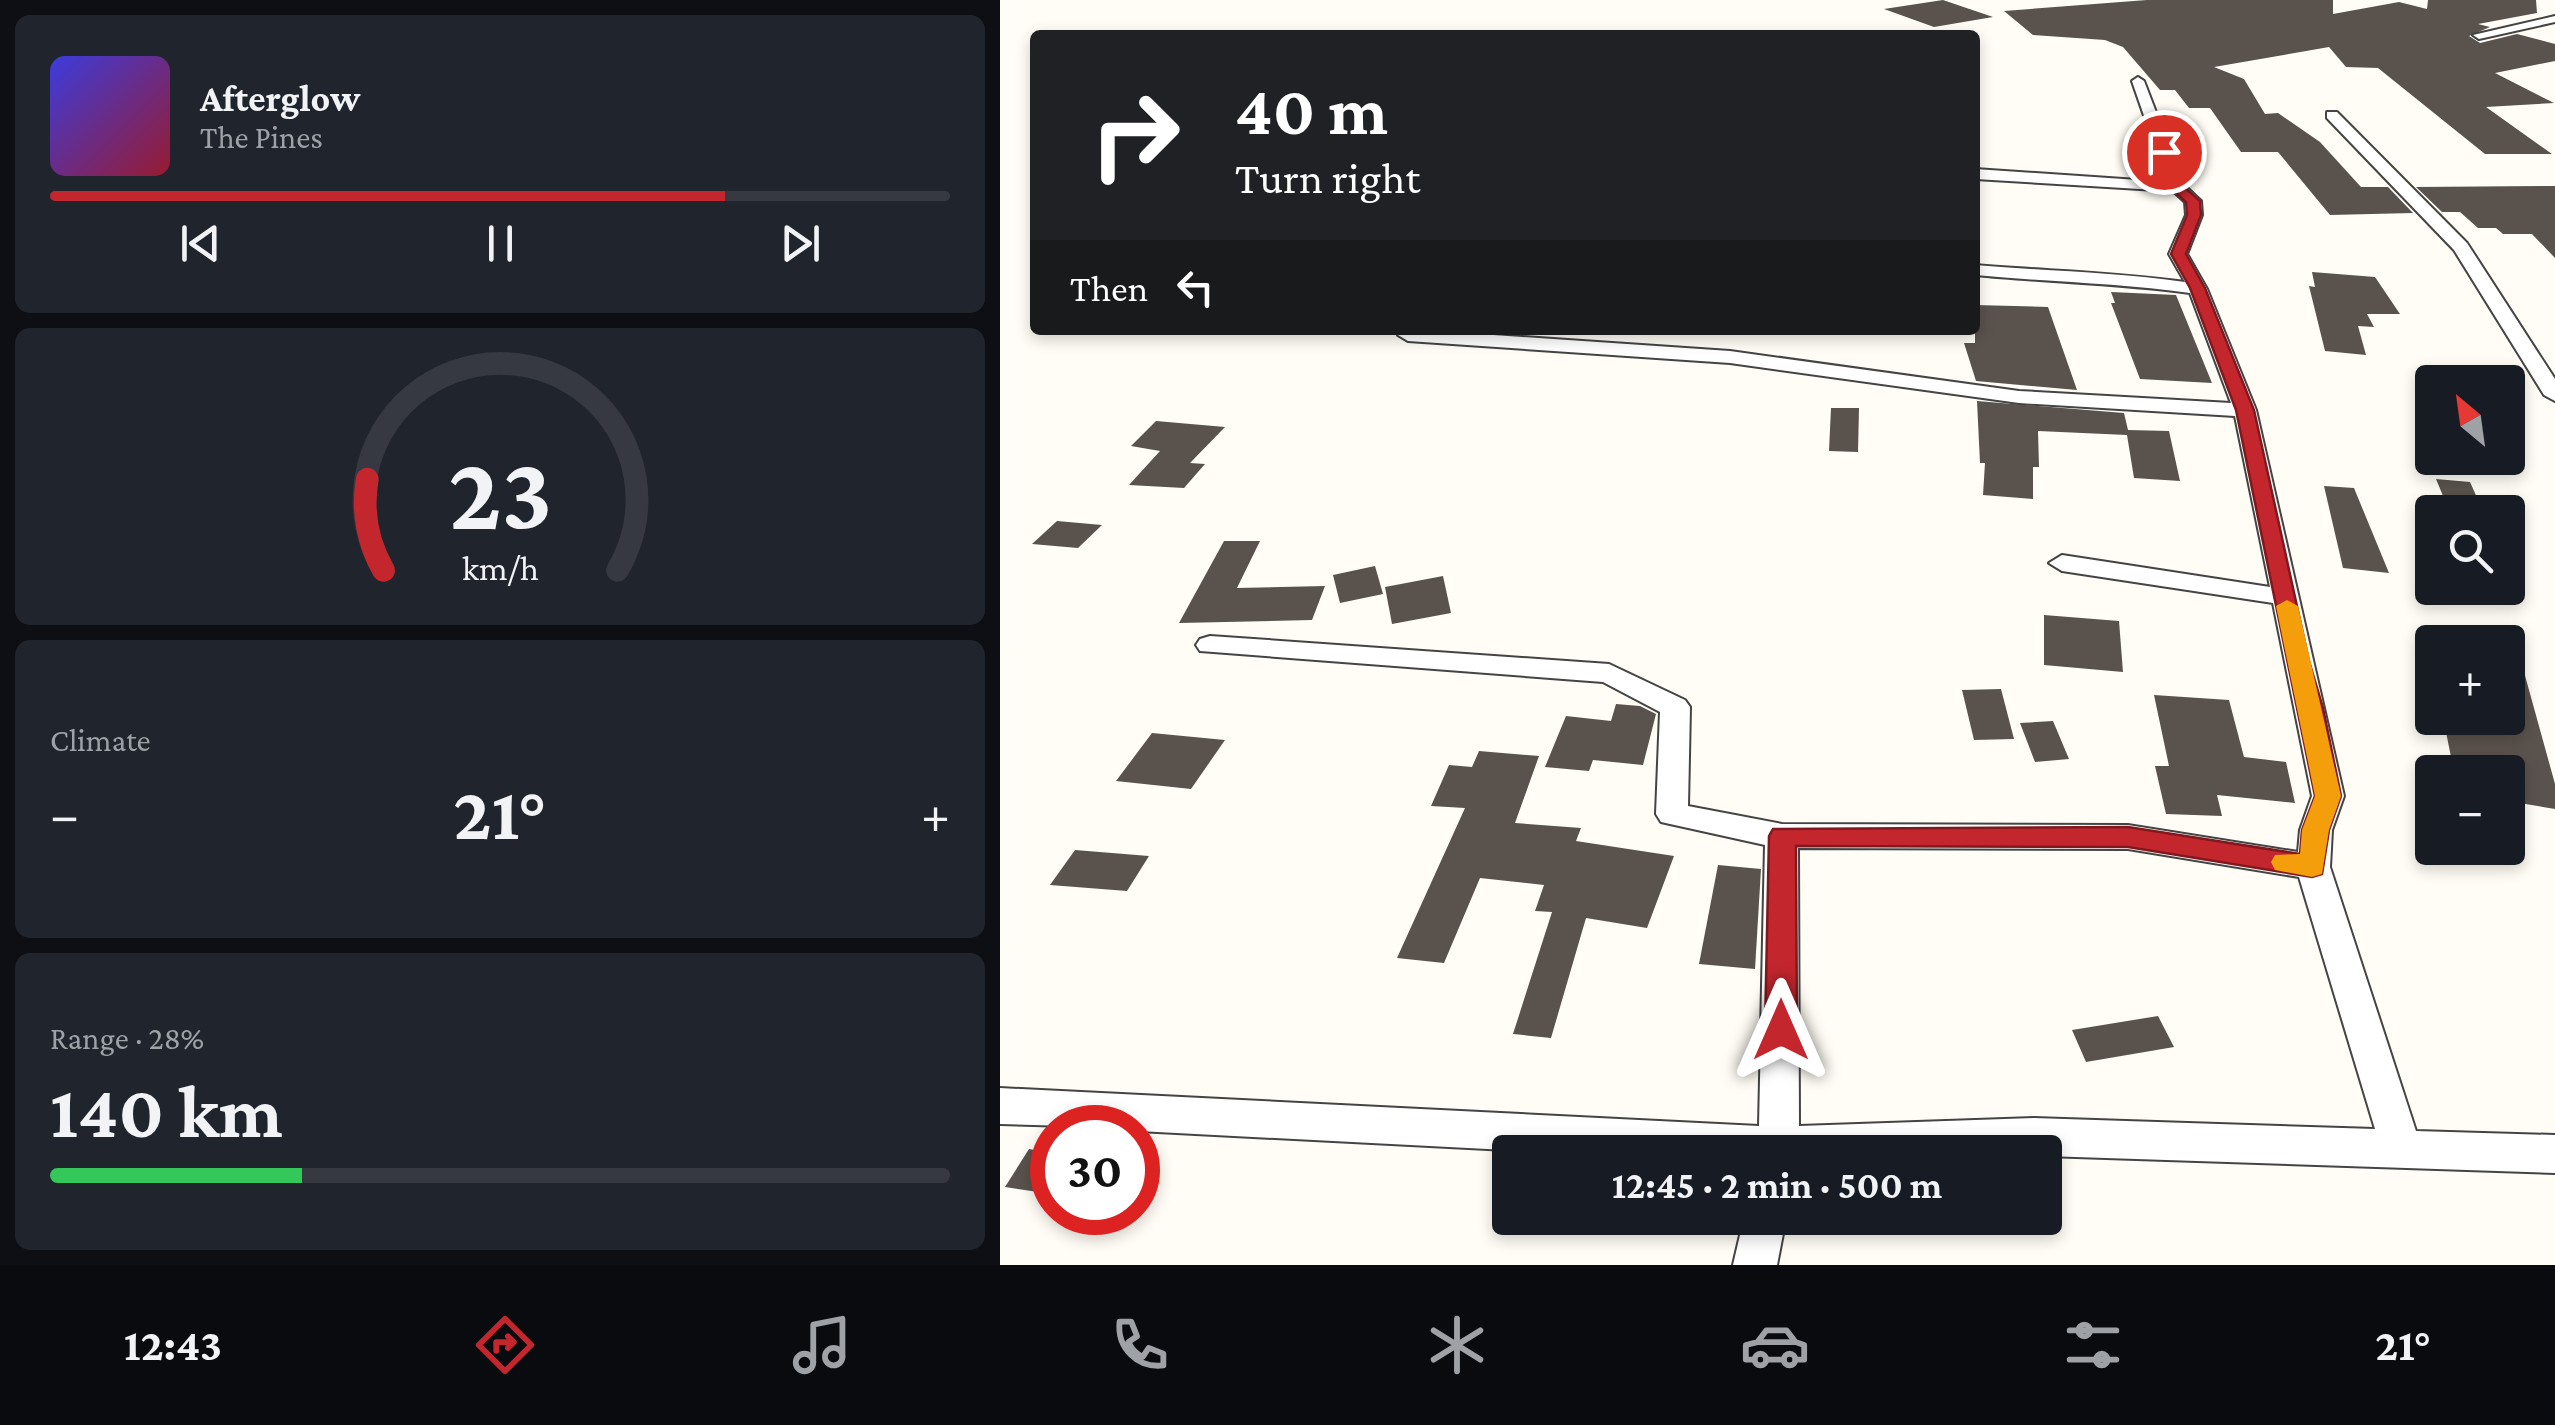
<!DOCTYPE html>
<html lang="en">
<head>
<meta charset="utf-8">
<style>
	body { margin:0; font-family:"Crimson Pro",serif; background:#20242c; color:#f1f3f6; height:100vh; display:flex; flex-direction:column; font-size:38px; white-space:nowrap }
	* { box-sizing:border-box; margin:0 }
	p { font-size:32px; color:#9ea1a6 }
	.icon { flex:none; width:55px; height:55px; fill:none; stroke:currentColor; stroke-width:2; stroke-linecap:round; stroke-linejoin:round }
	.map { position:relative; flex:1; overflow:hidden }
	.sheet { display:flex; flex-direction:column; gap:15px; padding:15px; background:#0d0f14; width:1000px }
	.sheet>* { flex:none }
	.hud { position:absolute; left:30px; top:30px; width:950px; height:305px; border-radius:10px; box-shadow:0 5px 15px #0003; background:#202124; color:#fff; overflow:hidden }
	.needle { width:65px; rotate:331deg }
	.buttons { position:absolute; left:1415px; top:365px; display:grid; gap:20px }
	.buttons a { display:grid; place-items:center; width:110px; height:110px; border-radius:10px; background:#171b24; box-shadow:0 5px 15px #0003; font-size:50px }
	.speed { position:absolute; left:30px; top:1105px; display:flex; gap:20px; font-size:50px; font-weight:700; text-align:center }
	.speed>* { display:grid; place-content:center; width:130px; height:130px; border-radius:50%; background:#171b24; box-shadow:0 5px 15px #0003; line-height:1 }
	.speed .limit { border:15px solid #d22; background:#fff; color:#111 }
	.pin { position:absolute; display:grid; place-items:center; width:85px; height:85px; color:#fff; margin:-42px; border:5px solid #fff; border-radius:50%; box-shadow:0 2px 10px #0007 }
	.me { position:absolute; width:110px; margin:-55px; rotate:0deg; stroke-linejoin:round; filter:drop-shadow(0 0 8px #0008) }
	.turn { display:flex; align-items:center; gap:35px; height:210px; padding:0 40px; font-size:45px }
	.turn .icon { width:130px; height:130px; stroke-width:2.5 }
	.turn b { display:block; font-size:70px; line-height:85px }
	.then { display:flex; align-items:center; height:95px; padding:0 40px; background:#0003; gap:20px; font-size:38px }
	.big { font-size:75px; font-weight:700; line-height:1.1 }
	.sheet .tile { flex:1; display:flex; flex-direction:column; justify-content:center; gap:15px; min-width:0; padding:0 35px; border-radius:15px; background:#20242c }
	.sheet .dial { align-items:center; gap:0 }
	.dial svg { height:260px; overflow:visible; fill:none; stroke:#363941; stroke-width:7; stroke-linecap:round; text-anchor:middle }
	.dial text { fill:#f1f3f6; stroke:none }
	.song { display:flex; align-items:center; gap:30px }
	.cover { width:120px; height:120px; border-radius:15px; background:linear-gradient(135deg,hsl(240 70% 55%),hsl(350 70% 35%)) }
	.played { height:10px; border-radius:5px; background:linear-gradient(90deg,#c4262e 75%,#363941 75%) }
	.keys { display:flex; justify-content:space-around; direction:ltr }
	.heat { display:flex; justify-content:space-between; align-items:center; font-size:55px; direction:ltr }
	.charge { height:15px; border-radius:8px; background:linear-gradient(90deg,#34c759 28%,#363941 0) }
	.trip { position:absolute; left:492px; top:1135px; width:570px; height:100px; border-radius:10px; background:#171b24; box-shadow:0 5px 15px #0003; font-weight:700; line-height:100px; text-align:center }
	.tabs { display:flex; height:160px; justify-content:space-around; align-items:center; background:#090b0e; color:#9ea1a6 }
	.tabs .icon { width:70px; height:70px }
	.tabs .selected { color:#c4262e }
	.tabs b { font-size:45px; color:#f1f3f6 }
	main { display:flex; flex:1; min-height:0 }
	.map>svg:first-child { display:block }
	.building { fill:#5a524d }
	.lines { fill:none; stroke-linecap:round; stroke-linejoin:round }
	.minor-casing { stroke:#444; stroke-width:4 }
	.minor { fill:#fff; fill-rule:evenodd }
	.route { fill:#c4262e; stroke:#7f191e; stroke-width:2.5 }
	.slow { fill:#f59e0b }
</style>
</head>
<body>
<main>
<section class="sheet">
<div class="tile">
<div class="song"><i class="cover"></i><div><b>Afterglow</b><p>The Pines</p></div></div>
<div class="played"></div>
<div class="keys"><svg class="icon" aria-label="previous" viewBox="0 0 24 24"><path d="M18 5L8 12l10 7zM5 5v14"/></svg><svg class="icon" aria-label="pause" viewBox="0 0 24 24"><path d="M8 5v14M16 5v14"/></svg><svg class="icon" aria-label="next" viewBox="0 0 24 24"><path d="M6 5l10 7-10 7zM19 5v14"/></svg></div>
</div>
<div class="tile dial"><svg viewBox="0 0 100 80">
<path d="M14 69A42 42 0 1 1 86 69"/>
<path d="M14 69A42 42 0 0 1 9 41" stroke="#c4262e"/>
<text x="50" y="56" font-size="32" font-weight="700">23</text>
<text x="50" y="72" font-size="11">km/h</text>
</svg></div>
<div class="tile"><p>Climate</p>
<div class="heat"><a>−</a><b class="big">21°</b><a>+</a></div>
</div>
<div class="tile"><p>Range · 28%</p><b class="big">140 km</b><div class="charge"></div></div>
</section>
<div class="map">
<svg width="1555" height="1265" viewBox="0 0 1555 1265">
	<rect width="100%" height="100%" fill="#fffdf5"/>
	<!-- building -->
	<g class="building">
		<polygon points="943,0 993,17 934,27 884,9"/>
		<polygon points="1147,0 1333,0 1333,14 1399,2 1427,9 1428,0 1536,0 1537,13 1478,24 1490,27 1469,36 1480,43 1517,34 1555,44 1555,61 1495,73 1554,103 1486,107 1552,154 1485,154 1378,68 1346,67 1329,47 1214,67 1244,79 1265,114 1278,113 1320,142 1361,187 1388,187 1413,213 1330,215 1278,152 1241,152 1210,108 1189,108 1175,90 1160,90 1123,47 1105,40 1033,35 1004,11"/>
		<polygon points="1555,186 1555,258 1532,234 1503,234 1496,228 1478,228 1460,212 1442,212 1416,187"/>
		<polygon points="1312,272 1375,277 1400,314 1367,314 1374,327 1358,326 1366,355 1325,351 1309,286 1315,287"/>
		<polygon points="1111,292 1176,295 1212,383 1140,379 1111,303 1115,303"/>
		<polygon points="975,305 1048,307 1077,390 976,381 964,343 975,343"/>
		<polygon points="977,401 1124,413 1128,430 1169,431 1180,481 1134,478 1127,435 1038,431 1039,467 1033,467 1033,499 983,495 985,463 980,463"/>
		<polygon points="831,408 859,408 858,452 829,451"/>
		<polygon points="156,421 225,427 190,463 205,464 184,488 129,485 160,451 131,446"/>
		<polygon points="1436,479 1470,482 1483,511 1448,508"/>
		<polygon points="1324,486 1354,488 1389,573 1343,568"/>
		<polygon points="57,521 102,525 78,548 32,544"/>
		<polygon points="224,541 260,541 237,588 325,586 312,620 179,623"/>
		<polygon points="375,566 383,594 340,603 333,575"/>
		<polygon points="443,576 451,613 392,624 385,587"/>
		<polygon points="1044,615 1119,621 1123,672 1044,665"/>
		<polygon points="1516,643 1555,784 1555,809 1508,801 1508,772 1467,772 1465,759 1451,757 1444,722 1498,730 1495,718 1508,718 1508,644"/>
		<polygon points="1001,689 1014,739 974,740 962,690"/>
		<polygon points="1154,695 1229,700 1244,757 1286,762 1295,803 1217,795 1222,816 1166,814 1155,766 1169,766"/>
		<polygon points="616,704 640,706 656,714 643,765 593,760 589,771 545,767 566,716 611,721"/>
		<polygon points="1053,721 1069,759 1035,762 1020,723"/>
		<polygon points="152,733 225,740 191,789 116,781"/>
		<polygon points="479,751 539,756 515,823 581,828 576,841 674,856 647,928 586,918 551,1038 513,1034 552,912 535,911 544,885 480,878 444,963 397,958 465,808 431,806 449,765 472,767"/>
		<polygon points="75,850 149,856 127,891 50,885"/>
		<polygon points="718,865 761,869 755,969 699,964"/>
		<polygon points="1158,1016 1174,1047 1086,1062 1072,1030"/>
		<polygon points="29,1149 52,1153 52,1194 5,1187"/>
	</g>
	<g class="lines">
		<!-- minor casing -->
		<g class="minor-casing">
			<g id="minor">
				<polygon points="1555,16 1555,22 1479,39 1473,35"/>
				<path d="M 1138,77 L 1144,81 L 1184,185 L 1201,201 L 1202,215 L 1187,254 L 1207,289 L 1256,410 L 1344,796 L 1332,830 L 1330,867 L 1416,1131 L 1555,1135 L 1555,1173 L 1045,1156 L 1045,1152 L 545,1152 L 138,1131 L 138,1128 L 0,1124 L 0,1088 L 759,1126 L 765,845 L 661,822 L 656,814 L 660,712 L 603,682 L 200,651 L 196,645 L 200,639 L 210,636 L 609,664 L 685,700 L 690,707 L 688,806 L 782,824 L 1128,825 L 1298,852 L 1300,830 L 1312,796 L 1273,603 L 1062,571 L 1049,563 L 1062,555 L 1270,587 L 1235,416 L 1019,403 L 730,363 L 408,341 L 398,335 L 404,330 L 421,330 L 730,351 L 1019,391 L 1231,403 L 1190,293 C 1119,283 1047,282 975,275 L 975,265 C 1045,271 1115,272 1185,282 L 1169,254 L 1186,215 L 1185,202 L 1173,191 L 975,179 L 975,169 L 1167,182 L 1132,81 ZM 798,848 L 1128,849 L 1299,877 L 1375,1129 L 1034,1118 L 799,1126 Z"/>
				<polygon points="1327,112 1337,112 1467,243 1555,379 1555,401 1544,395 1454,250 1327,118"/>
				<polygon points="744,1218 786,1218 777,1265 733,1265"/>
			</g>
		</g>
		<!-- minor -->
		<use href="#minor" class="minor"/>
	</g>
	<!-- route -->
	<polygon class="route" points="1164,148 1170,152 1183,186 1200,201 1201,215 1186,254 1205,288 1254,410 1309,661 1323,708 1341,796 1329,830 1322,874 1312,877 1128,847 796,846 797,1030 792,1039 781,1043 770,1039 765,1030 769,836 773,829 1128,827 1300,854 1302,830 1315,796 1236,410 1190,288 1171,254 1187,215 1186,202 1171,188 1158,152"/>
	<!-- slow -->
	<polygon class="slow" points="1287,600 1298,606 1341,796 1329,830 1322,874 1312,877 1275,870 1271,862 1275,855 1300,854 1302,830 1315,796 1276,606"/>
</svg>
<div class="buttons">
<a><svg class="needle" viewBox="-14 -14 28 28"><path d="M0-13l5 13h-10z" fill="#e53935"/><path d="M0 13l5-13h-10z" fill="#9ea1a6"/></svg></a>
<a><svg class="icon" aria-label="search" viewBox="0 0 24 24"><circle cx="10" cy="10" r="6"/><path d="M15 15l6 6"/></svg></a>
<a>+</a>
<a>−</a>
</div>
<div class="speed"><div class="limit">30</div></div>
<div class="pin" style="left:1164px;top:152px;background:#d93025"><svg class="icon" aria-label="arrive" viewBox="0 0 24 24"><path d="M6 21V4h12l-3 4 3 4H6"/></svg></div>
<svg class="me" style="left:781px;top:1030px" viewBox="-20 -20 40 40"><path d="M0-17L14 15 0 8-14 15z" fill="#c4262e" stroke="#fff" stroke-width="4"/></svg>
<div class="trip">12:45 · 2 min · 500 m</div>
<div class="hud">
<div class="turn"><svg class="icon" aria-label="right" viewBox="0 0 24 24"><path d="M7 20v-9h11M14 6l5 5-5 5"/></svg><div><b>40 m</b>Turn right</div></div>
<div class="then">Then<svg class="icon" aria-label="left" viewBox="0 0 24 24"><path d="M17 20v-9H6M10 6l-5 5 5 5"/></svg></div>
</div>
</div>
</main>
<nav class="tabs">
<b>12:43</b>
<svg class="icon selected" aria-label="directions" viewBox="0 0 24 24"><path d="M12 3l9 9-9 9-9-9zM9 14v-3h6M13 9l2 2-2 2"/></svg>
<svg class="icon" aria-label="music" viewBox="0 0 24 24"><path d="M9 18V5l10-2v13"/><circle cx="6" cy="18" r="3"/><circle cx="16" cy="16" r="3"/></svg>
<svg class="icon" aria-label="phone" viewBox="0 0 24 24"><path d="M5 4h4l2 5-3 2q2 4 5 5l2-3 5 2v4C11 20 4 13 5 4z"/></svg>
<svg class="icon" aria-label="climate" viewBox="0 0 24 24"><path d="M12 3v18M4 7l16 10M4 17L20 7"/></svg>
<svg class="icon" aria-label="car" viewBox="0 0 24 24"><path d="M5 17H2v-5l4-1 3-4h7l3 4 3 1v5h-3M9 17h6M6 11h13"/><circle cx="7" cy="17" r="2"/><circle cx="17" cy="17" r="2"/></svg>
<svg class="icon" aria-label="filters" viewBox="0 0 24 24"><path d="M4 7h16M4 17h16"/><circle cx="9" cy="7" r="2"/><circle cx="15" cy="17" r="2"/></svg>
<b>21°</b>
</nav>
</body>
</html>
